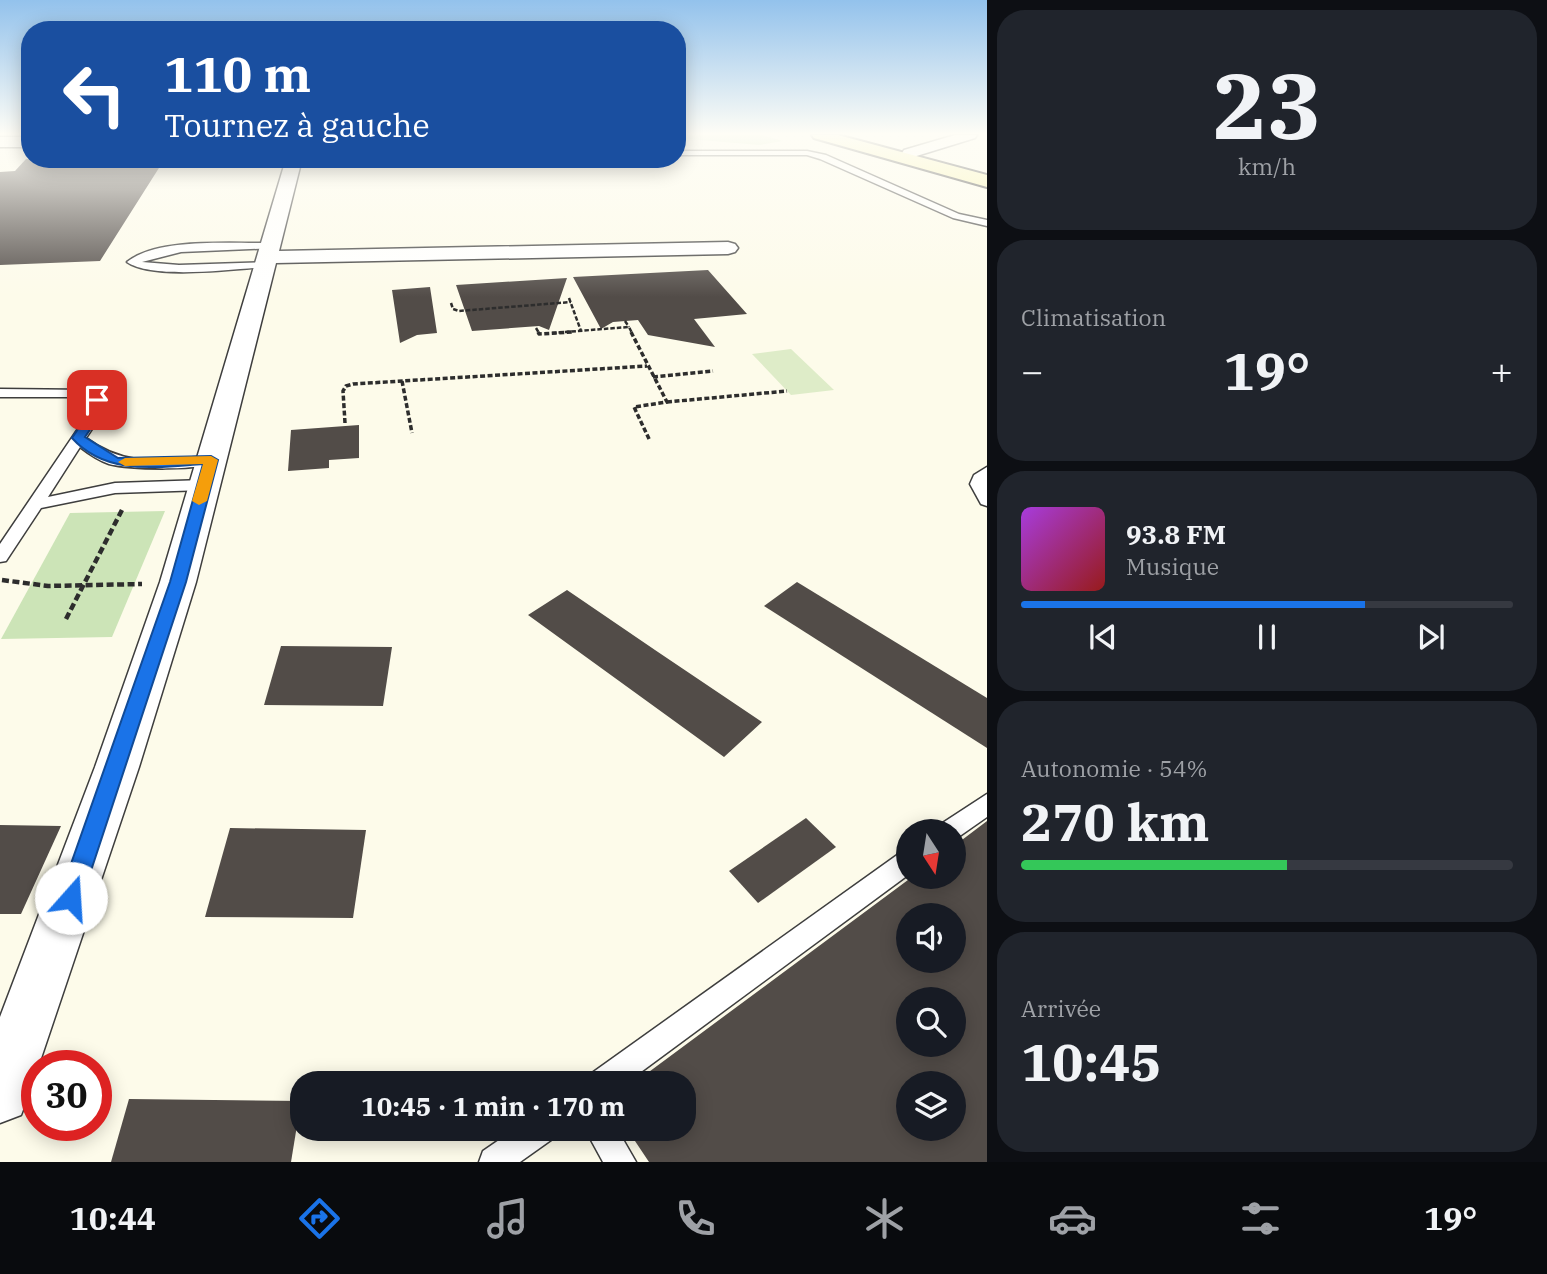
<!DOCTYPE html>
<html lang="fr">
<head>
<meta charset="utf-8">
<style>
	body { margin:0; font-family:"IBM Plex Serif",serif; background:#20242c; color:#f1f3f6; height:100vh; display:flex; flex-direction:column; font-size:26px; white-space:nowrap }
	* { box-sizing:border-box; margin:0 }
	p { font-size:23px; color:#9ea1a6 }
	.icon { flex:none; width:38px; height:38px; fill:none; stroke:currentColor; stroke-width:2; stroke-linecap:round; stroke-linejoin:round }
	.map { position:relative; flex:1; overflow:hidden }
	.details { display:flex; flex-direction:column; gap:10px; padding:10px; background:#0d0f14; width:560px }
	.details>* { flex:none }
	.hud { position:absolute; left:21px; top:21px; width:665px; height:147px; border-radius:28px; box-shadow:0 4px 18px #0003; background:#1a4fa0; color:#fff; overflow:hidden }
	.needle { width:46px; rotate:168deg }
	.tools { position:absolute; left:896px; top:819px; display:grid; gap:14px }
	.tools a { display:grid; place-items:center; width:70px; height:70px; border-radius:50%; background:#171b24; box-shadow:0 4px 18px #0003; font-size:35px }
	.speed { position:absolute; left:21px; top:1050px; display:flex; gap:14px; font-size:35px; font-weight:700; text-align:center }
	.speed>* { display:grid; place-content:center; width:91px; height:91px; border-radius:50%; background:#171b24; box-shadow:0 4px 18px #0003; line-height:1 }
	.speed .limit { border:10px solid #d22; background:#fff; color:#111 }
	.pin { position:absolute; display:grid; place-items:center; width:60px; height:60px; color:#fff; margin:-30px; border-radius:14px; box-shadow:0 4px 10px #0006 }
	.me { position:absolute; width:77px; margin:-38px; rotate:19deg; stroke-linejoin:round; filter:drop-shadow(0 0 5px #0008) }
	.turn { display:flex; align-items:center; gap:24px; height:147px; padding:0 28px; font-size:32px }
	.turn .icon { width:91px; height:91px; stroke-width:2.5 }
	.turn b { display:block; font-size:49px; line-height:60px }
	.big { font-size:52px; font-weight:700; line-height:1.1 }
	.details .widget { flex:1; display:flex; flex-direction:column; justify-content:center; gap:10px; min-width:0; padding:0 24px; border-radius:28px; background:#20242c }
	.details .dial { align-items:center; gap:0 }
	.dial b { font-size:91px; line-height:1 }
	.song { display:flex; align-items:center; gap:21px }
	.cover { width:84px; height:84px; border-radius:10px; background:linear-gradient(135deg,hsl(280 70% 55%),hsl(0 70% 35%)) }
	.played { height:7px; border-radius:4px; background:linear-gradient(90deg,#1a73e8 70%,#363941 70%) }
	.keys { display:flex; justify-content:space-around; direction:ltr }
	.heat { display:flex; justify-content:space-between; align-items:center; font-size:38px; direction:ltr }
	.charge { height:10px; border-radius:5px; background:linear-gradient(90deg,#34c759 54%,#363941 0) }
	.trip { position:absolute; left:290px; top:1071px; width:406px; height:70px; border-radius:28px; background:#171b24; box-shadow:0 4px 18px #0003; font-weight:700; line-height:70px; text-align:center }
	.tab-bar { display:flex; height:112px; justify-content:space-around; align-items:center; background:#090b0e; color:#9ea1a6 }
	.tab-bar .icon { width:49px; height:49px }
	.tab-bar .active { color:#1a73e8 }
	.tab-bar b { font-size:32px; color:#f1f3f6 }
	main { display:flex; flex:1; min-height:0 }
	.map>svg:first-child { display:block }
	.green { fill:#cce4b7 }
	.pitch { fill:#deecc8 }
	.building { fill:#524c48; fill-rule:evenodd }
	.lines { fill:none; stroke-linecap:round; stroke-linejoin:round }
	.service-casing { stroke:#3e3e3e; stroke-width:3 }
	.minor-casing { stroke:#3e3e3e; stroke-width:3 }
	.secondary-casing { stroke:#2d2d2d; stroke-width:4 }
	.path-far2 { stroke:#2d2d2d; stroke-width:2.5; stroke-dasharray:4.5 2; stroke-linecap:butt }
	.path-far1 { stroke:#2d2d2d; stroke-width:3.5; stroke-dasharray:5 2.5; stroke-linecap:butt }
	.path { stroke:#2d2d2d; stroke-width:4.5; stroke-dasharray:7 3.5; stroke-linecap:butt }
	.service { fill:#fff; fill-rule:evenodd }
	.minor { fill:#fff; fill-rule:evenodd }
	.secondary { fill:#f8f4aa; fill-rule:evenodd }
	.route { fill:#1a73e8; stroke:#114b97; stroke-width:2 }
	.slow { fill:#f59e0b }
</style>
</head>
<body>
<main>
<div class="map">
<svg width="987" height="1162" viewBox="0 0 987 1162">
	<rect width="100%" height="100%" fill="#fdfbea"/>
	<!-- green -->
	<g class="green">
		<polygon points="677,135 762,135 783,141 759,145 677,138"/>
		<polygon points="165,511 112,637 1,639 70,513"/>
	</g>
	<!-- pitch -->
	<polygon class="pitch" points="791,349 834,390 791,395 752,354"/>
	<!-- building -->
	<g class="building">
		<polygon points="26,159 61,159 58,163 164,160 100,261 0,265 0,172 15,171"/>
		<polygon points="708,270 747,314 694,319 715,347 648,335 638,320 613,322 601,329 573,277"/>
		<polygon points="567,278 549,330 539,326 472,331 456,285"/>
		<polygon points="430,287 437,333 417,335 400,343 392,290"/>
		<polygon points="359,425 359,458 329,460 329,468 288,471 291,430"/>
		<polygon points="797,582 987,698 987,748 764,606"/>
		<polygon points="567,590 655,650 762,722 724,757 528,615"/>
		<polygon points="281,646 392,647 383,706 264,705"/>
		<polygon points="806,818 836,847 758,903 729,871"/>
		<path d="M 987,821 L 987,1162 L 649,1162 L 627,1129 L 684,1129 L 684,1083 L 634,1083 L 912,877 L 954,877 L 954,846 ZM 908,915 L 954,915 L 954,961 L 908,961 ZM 908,999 L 954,999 L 954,1045 L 908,1045 ZM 908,1083 L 954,1083 L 954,1129 L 908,1129 Z"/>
		<polygon points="0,825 61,826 21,914 0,914"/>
		<polygon points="230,828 366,830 353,918 205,917"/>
		<polygon points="129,1099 301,1101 291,1162 111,1162"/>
	</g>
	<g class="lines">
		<!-- service casing -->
		<g class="service-casing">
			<g id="service">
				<polygon points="677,151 807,151 826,155 959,214 987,220 987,226 953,218 820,159 807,155 677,155"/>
				<path d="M 271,243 L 275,244 L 275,248 L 181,252 L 142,262 L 179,265 L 271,262 L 272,264 L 267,267 C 234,269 153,280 127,262 C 158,237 232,244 271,243 Z"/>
				<path d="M 0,389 L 91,390 L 102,397 L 106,408 L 86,438 C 128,469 162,459 211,456 L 218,460 C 205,472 128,469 109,464 C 98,460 89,454 80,447 L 48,497 L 115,483 L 204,480 L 212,485 L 204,490 L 115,493 L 41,508 L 6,561 L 0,562 L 0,544 L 92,408 L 91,402 L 83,397 L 0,397 Z"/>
				<polygon points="987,467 987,506 981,504 970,484 974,475"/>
				<polygon points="987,794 987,817 954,840 954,831 938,831 941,824"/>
				<polygon points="908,850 908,875 626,1083 588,1083 592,1073 900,853"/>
				<polygon points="515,1129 555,1129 551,1140 520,1162 479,1162 483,1151"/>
				<polygon points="585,1129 617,1129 636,1162 603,1162"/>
			</g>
		</g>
		<!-- minor casing -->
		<g class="minor-casing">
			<g id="minor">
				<polygon points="955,135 977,135 975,138 910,158 902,153 904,150"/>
				<rect x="0" y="137" width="30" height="10"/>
				<polygon points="286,159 302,159 279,251 728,242 735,244 738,248 735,252 728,254 276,263 196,582 139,767 29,1094 21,1115 0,1123 0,1017 95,767 160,582"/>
			</g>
		</g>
		<!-- secondary casing -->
		<g class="secondary-casing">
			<polygon id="secondary" points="812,135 838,135 987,175 987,187 814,138"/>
		</g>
		<!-- path-far2 -->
		<g class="path-far2">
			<polyline points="569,298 581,331"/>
			<polyline points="451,303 453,309 459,311 571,302"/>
			<polyline points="625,321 629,327"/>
			<polyline points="536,328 539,333"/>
			<polyline points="552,333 629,327 632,333"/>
		</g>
		<!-- path-far1 -->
		<g class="path-far1">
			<polyline points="538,332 539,334 573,332"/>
			<polyline points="631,332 667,402 634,407 650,441"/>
			<polyline points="653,377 713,371"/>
			<polyline points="402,381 412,433"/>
			<polyline points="667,402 787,391"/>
			<polyline points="345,423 343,391 346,386 353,384 647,366"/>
		</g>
		<!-- path -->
		<g class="path">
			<polyline points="2,580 48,586 142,584"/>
			<polyline points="66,619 123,508"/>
		</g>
		<!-- service -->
		<use href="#service" class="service"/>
		<!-- minor -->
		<use href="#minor" class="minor"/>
		<!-- secondary -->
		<use href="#secondary" class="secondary"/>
	</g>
	<!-- sky -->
	<linearGradient id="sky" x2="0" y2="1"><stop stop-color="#93c2ec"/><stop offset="0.45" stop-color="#fefdf6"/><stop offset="1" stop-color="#fefdf6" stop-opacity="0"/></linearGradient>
	<rect width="987" height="297" fill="url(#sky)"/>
	<!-- route -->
	<path class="route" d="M 97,397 L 103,400 L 105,408 L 85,437 L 118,458 L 211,456 L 218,460 L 186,582 L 82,898 L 79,906 L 71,909 L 63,906 L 59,898 L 170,582 L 203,464 C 157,467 106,476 72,438 L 92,408 L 91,400 Z"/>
	<!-- slow -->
	<polygon class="slow" points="211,456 218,460 207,501 199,505 192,501 203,464 125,466 118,462 125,458"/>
</svg>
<div class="tools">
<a><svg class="needle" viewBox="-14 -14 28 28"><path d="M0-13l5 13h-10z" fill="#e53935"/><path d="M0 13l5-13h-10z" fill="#9ea1a6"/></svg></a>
<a><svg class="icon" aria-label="sound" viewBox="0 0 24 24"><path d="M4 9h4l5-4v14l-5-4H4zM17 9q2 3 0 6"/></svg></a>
<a><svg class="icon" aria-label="search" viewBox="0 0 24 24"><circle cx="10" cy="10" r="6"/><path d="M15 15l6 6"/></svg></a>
<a><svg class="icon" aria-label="layers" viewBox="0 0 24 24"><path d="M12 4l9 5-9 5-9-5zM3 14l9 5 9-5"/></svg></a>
</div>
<div class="speed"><div class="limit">30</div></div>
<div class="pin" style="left:97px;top:400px;background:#d93025"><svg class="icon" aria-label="arrive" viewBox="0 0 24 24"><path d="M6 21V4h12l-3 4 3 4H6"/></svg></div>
<svg class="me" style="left:71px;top:898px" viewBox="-20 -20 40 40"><circle r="19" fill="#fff"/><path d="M0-13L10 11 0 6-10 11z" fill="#1a73e8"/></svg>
<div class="trip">10:45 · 1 min · 170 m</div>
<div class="hud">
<div class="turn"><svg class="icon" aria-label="left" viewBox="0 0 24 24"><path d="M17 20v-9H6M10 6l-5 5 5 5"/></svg><div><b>110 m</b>Tournez à gauche</div></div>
</div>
</div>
<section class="details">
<div class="widget dial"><b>23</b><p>km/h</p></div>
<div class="widget"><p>Climatisation</p>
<div class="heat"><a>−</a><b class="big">19°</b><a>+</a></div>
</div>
<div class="widget">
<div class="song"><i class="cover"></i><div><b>93.8 FM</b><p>Musique</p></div></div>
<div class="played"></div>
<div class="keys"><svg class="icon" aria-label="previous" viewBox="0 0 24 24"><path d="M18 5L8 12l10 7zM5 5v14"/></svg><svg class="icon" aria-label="pause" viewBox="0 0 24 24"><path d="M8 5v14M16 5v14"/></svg><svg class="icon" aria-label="next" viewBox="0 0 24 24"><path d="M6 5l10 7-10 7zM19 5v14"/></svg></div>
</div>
<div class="widget"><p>Autonomie · 54%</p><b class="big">270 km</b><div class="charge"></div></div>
<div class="widget"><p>Arrivée</p><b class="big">10:45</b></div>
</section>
</main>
<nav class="tab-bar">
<b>10:44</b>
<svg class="icon active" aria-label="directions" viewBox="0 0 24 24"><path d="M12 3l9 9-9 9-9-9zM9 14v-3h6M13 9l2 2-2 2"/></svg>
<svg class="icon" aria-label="music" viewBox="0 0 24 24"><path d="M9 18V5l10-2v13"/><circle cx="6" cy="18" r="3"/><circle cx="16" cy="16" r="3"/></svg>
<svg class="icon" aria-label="phone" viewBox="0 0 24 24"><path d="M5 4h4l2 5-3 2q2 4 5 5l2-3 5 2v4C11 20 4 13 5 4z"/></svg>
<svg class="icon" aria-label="climate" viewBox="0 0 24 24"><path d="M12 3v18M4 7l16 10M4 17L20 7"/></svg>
<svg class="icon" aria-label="car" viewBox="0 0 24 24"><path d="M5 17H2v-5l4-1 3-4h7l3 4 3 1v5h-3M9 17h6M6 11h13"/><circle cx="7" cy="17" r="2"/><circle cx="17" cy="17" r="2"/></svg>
<svg class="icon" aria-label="filters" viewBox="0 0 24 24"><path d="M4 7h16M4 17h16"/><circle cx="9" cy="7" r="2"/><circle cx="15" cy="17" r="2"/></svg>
<b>19°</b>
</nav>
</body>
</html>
